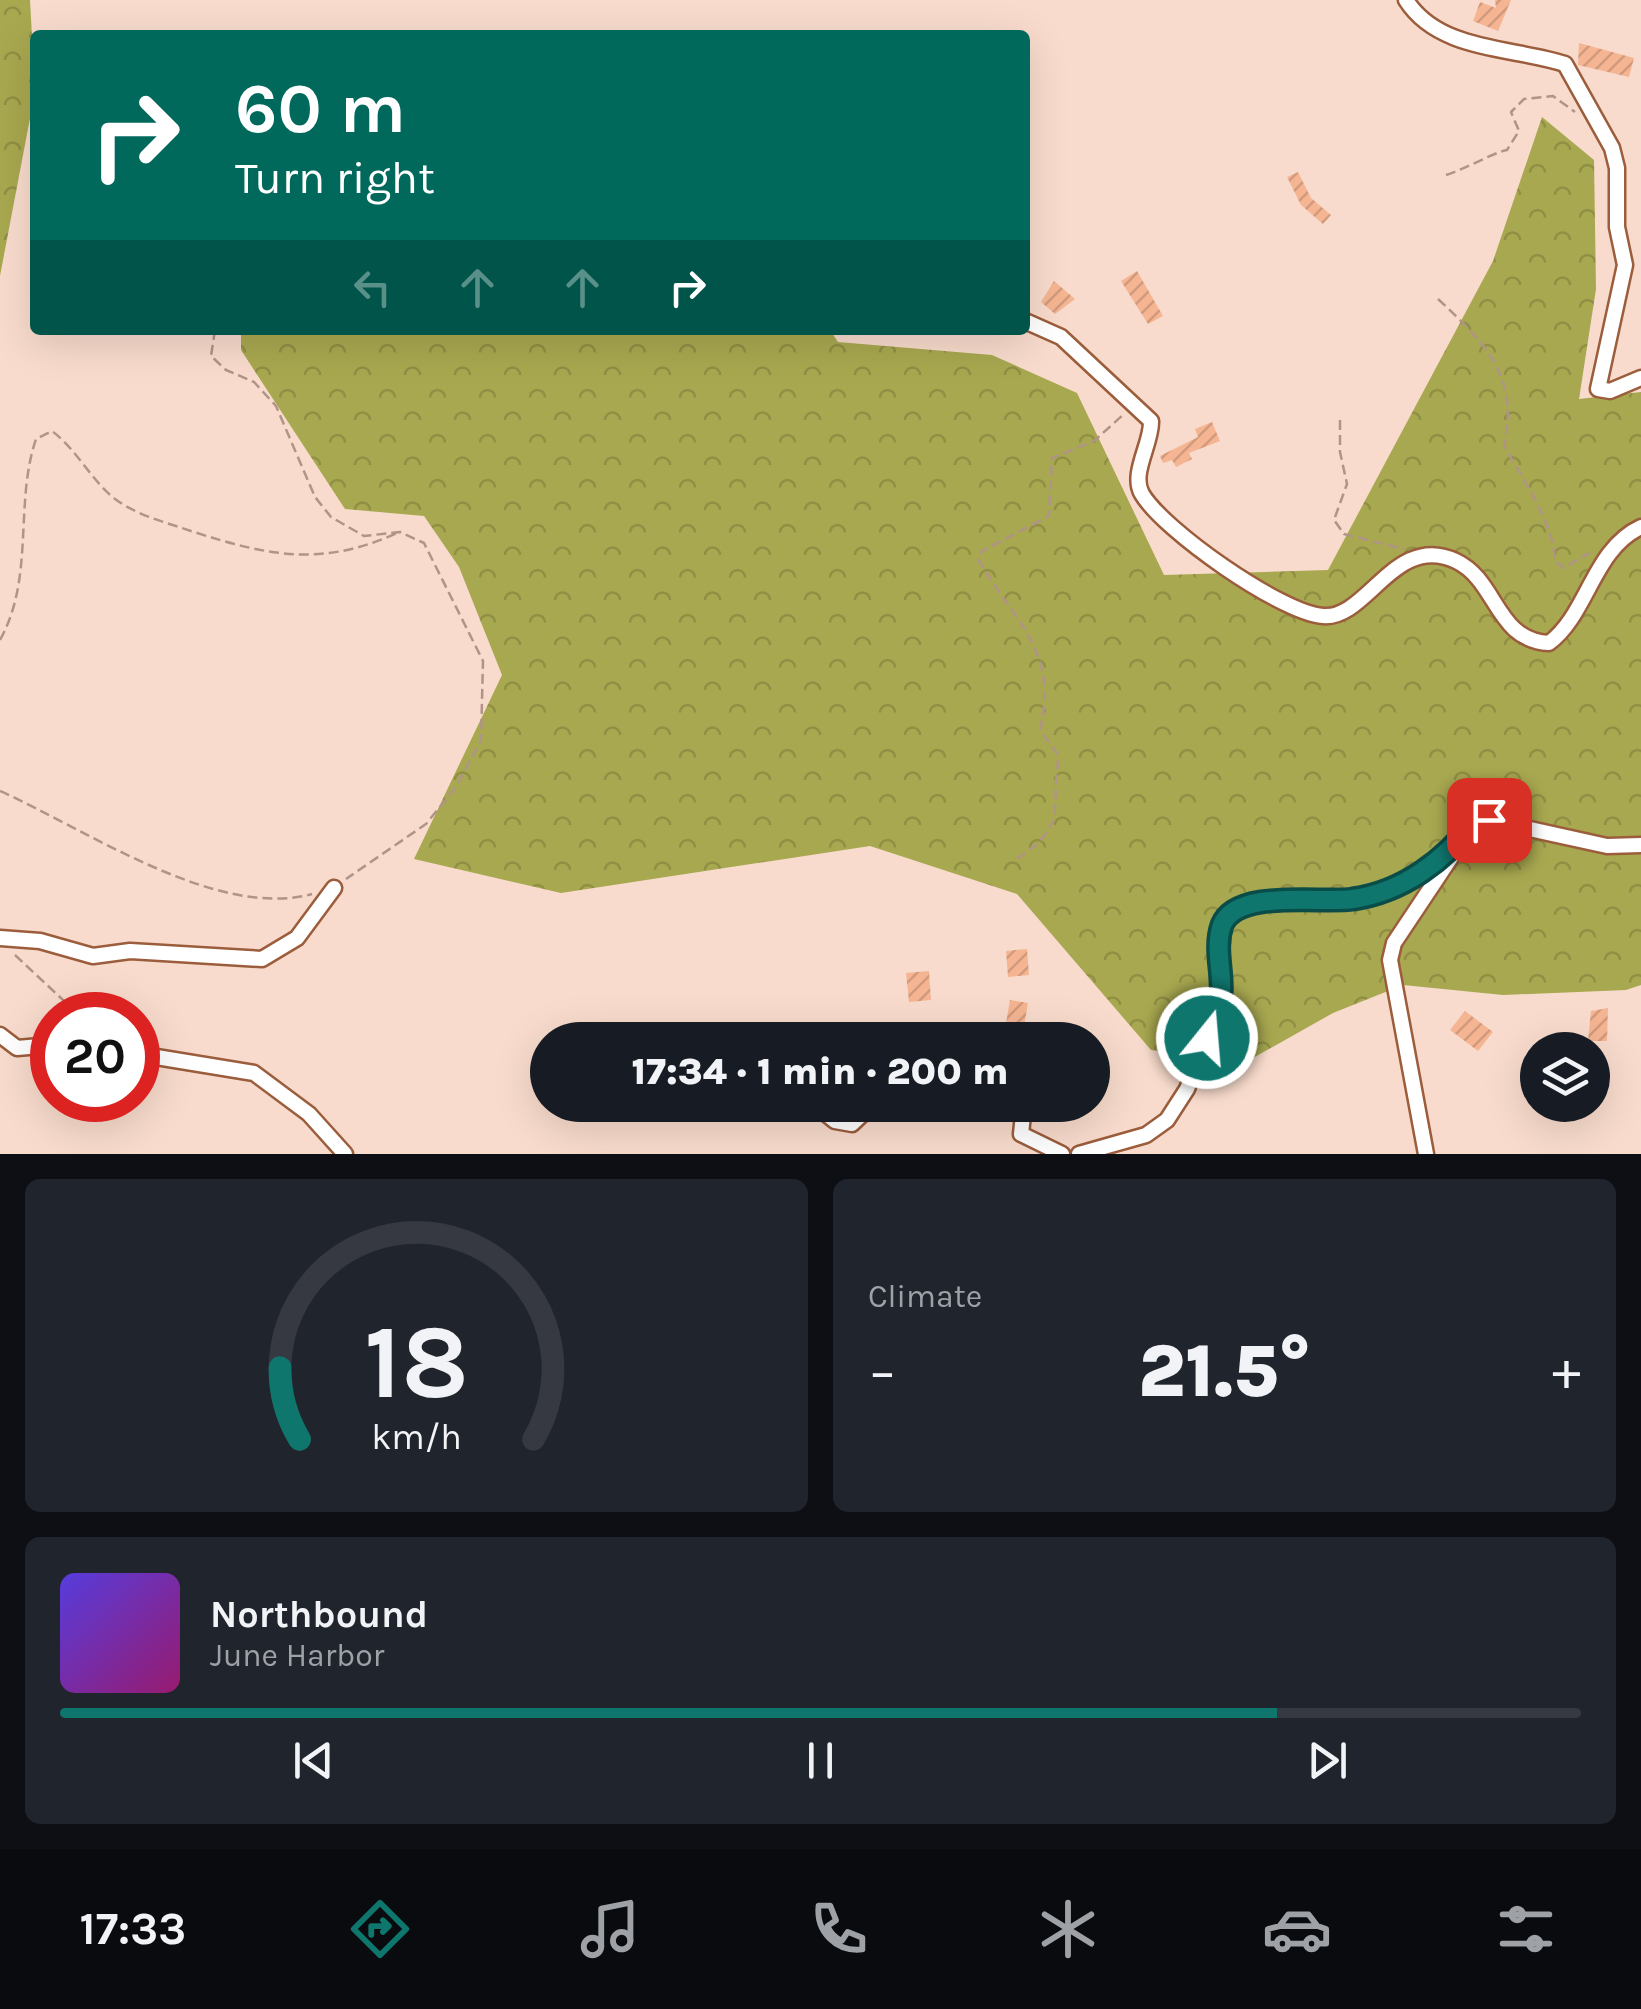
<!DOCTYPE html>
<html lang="en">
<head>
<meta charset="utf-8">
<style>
	body { margin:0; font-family:Karla,sans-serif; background:#20242c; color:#f1f3f6; height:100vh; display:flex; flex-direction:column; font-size:38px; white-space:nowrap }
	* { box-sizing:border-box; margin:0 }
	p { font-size:32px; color:#9ea1a6 }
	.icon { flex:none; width:55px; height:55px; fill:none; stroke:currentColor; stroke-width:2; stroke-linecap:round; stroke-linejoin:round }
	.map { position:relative; height:1154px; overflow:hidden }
	.details { display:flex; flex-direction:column; gap:25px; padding:25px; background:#0d0f14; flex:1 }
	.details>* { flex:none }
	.banner { position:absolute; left:30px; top:30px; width:1000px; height:305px; border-radius:10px; box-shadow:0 10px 40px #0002; background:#00695c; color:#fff; overflow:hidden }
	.controls { position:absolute; left:1520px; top:1032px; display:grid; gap:20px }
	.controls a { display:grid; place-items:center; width:90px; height:90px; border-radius:50%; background:#171b24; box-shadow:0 10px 40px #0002; font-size:50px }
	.speed { position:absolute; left:30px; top:992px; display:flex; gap:20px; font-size:50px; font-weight:700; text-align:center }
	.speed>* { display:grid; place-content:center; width:130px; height:130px; border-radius:50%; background:#171b24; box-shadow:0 10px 40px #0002; line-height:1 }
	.speed .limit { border:15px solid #d22; background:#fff; color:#111 }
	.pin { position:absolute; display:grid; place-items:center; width:85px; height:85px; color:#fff; margin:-42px; border-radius:20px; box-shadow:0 5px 15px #0006 }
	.me { position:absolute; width:110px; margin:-55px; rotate:17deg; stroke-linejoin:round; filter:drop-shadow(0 0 8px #0008) }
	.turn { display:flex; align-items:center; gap:35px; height:210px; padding:0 40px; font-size:45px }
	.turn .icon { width:130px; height:130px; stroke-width:2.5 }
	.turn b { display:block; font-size:70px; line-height:85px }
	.lanes { display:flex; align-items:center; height:95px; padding:0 40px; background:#0003; justify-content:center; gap:50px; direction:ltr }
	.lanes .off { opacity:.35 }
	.big { font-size:75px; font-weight:800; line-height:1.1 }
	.details .card { flex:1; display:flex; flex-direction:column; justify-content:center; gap:15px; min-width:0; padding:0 35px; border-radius:15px; background:#20242c }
	.details .dial { align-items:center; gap:0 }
	.dial svg { height:260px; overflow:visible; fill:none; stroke:#363941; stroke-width:7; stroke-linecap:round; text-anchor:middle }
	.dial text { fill:#f1f3f6; stroke:none }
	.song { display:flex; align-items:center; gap:30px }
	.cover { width:120px; height:120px; border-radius:15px; background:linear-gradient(135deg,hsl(250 70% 55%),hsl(320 70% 35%)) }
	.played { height:10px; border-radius:5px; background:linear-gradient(90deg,#0f766e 80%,#363941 80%) }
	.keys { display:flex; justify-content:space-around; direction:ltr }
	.heat { display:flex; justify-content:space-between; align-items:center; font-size:55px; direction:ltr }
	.details .tiles { flex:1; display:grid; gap:25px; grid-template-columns:1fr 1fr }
	.card:last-child { grid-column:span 2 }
	.trip { position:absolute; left:530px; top:1022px; width:580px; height:100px; border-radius:50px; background:#171b24; box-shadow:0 10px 40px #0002; font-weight:800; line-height:100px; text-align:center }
	.tab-bar { display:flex; height:160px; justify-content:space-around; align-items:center; background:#090b0e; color:#9ea1a6 }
	.tab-bar .icon { width:70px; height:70px }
	.tab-bar .selected { color:#0f766e }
	.tab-bar b { font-size:45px; color:#f1f3f6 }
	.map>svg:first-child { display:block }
	.forest { fill:url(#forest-crowns) }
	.building { fill:url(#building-hatch) }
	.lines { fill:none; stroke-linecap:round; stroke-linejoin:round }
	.minor-casing { stroke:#9b5d3b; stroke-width:19 }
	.path { stroke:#af9487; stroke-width:2.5; stroke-dasharray:10 5; stroke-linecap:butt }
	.minor { stroke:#fff; stroke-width:14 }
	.route-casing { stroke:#0a4d48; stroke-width:25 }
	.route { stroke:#0f766e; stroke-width:18 }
</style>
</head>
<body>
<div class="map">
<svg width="1641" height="1154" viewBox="0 0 1641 1154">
	<defs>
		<pattern id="forest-crowns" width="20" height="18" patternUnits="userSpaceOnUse" patternTransform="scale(2.5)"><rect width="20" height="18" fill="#a8a850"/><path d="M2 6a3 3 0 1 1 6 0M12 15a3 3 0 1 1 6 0" fill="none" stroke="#908f44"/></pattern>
		<pattern id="building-hatch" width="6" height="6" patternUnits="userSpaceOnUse" patternTransform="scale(2.5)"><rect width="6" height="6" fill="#f5b592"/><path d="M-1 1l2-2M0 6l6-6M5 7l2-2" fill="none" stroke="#d29a7c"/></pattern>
	</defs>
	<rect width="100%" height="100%" fill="#f8dbcc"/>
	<!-- forest -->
	<g class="forest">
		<polygon points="0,0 30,0 35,92 0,276"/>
		<polygon points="1542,117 1594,160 1596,289 1579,399 1641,392 1641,985 1626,990 1503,995 1403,985 1333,1013 1244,1063 1151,1050 1017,894 870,846 561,893 414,859 502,675 459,567 424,516 345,509 241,350 241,330 830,330 838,342 992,355 1077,393 1164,575 1328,570 1493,261"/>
	</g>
	<!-- building -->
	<g class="building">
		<polygon points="1495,0 1511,0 1498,31 1473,21 1480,2 1496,8"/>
		<polygon points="1579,43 1634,58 1629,77 1578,65"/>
		<polygon points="1298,172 1311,198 1331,215 1323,224 1301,205 1287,177"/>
		<polygon points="1137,271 1163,316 1148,324 1121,281"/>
		<polygon points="1054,281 1075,299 1055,314 1041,302"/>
		<polygon points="1212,422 1220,441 1189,453 1192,459 1176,467 1172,460 1163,463 1160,456 1198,437 1195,429"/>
		<polygon points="1027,949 1029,975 1008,977 1006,951"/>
		<polygon points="929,971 931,1000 909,1002 906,973"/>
		<polygon points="1010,1000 1028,1003 1023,1032 1005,1029"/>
		<polygon points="1608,1008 1607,1041 1588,1041 1591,1011"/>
		<polygon points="1465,1011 1493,1032 1478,1051 1450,1030"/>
	</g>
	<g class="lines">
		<!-- minor casing -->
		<g class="minor-casing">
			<g id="minor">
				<path d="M 1406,0 C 1439,52 1514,47 1565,64 L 1612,148 L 1617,168 L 1617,227 L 1625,265 L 1598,389 L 1610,391 L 1641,378"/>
				<path d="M 1025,321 L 1061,337 L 1151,421 C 1152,443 1130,474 1142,494 C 1163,530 1281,613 1323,616 C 1367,620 1395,532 1456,561 C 1498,581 1495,640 1549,643 C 1588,614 1593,549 1641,527"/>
				<polyline points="0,938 40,941 93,956 130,951 262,959 297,938 334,888"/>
				<polyline points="0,1035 17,1048 52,1045"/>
				<polyline points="138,1054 254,1073 309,1114 345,1154"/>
				<polyline points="815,1105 835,1121 852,1124 872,1105"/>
				<polyline points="1024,1105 1021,1134 1062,1154"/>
				<path d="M 1079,1154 L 1146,1135 L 1167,1120 L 1187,1089 L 1217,1013 L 1223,923 C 1261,885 1311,909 1357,899 C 1389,891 1422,874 1448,855"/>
				<polyline points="1426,1154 1390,960 1394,943 1474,823 1489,820 1607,846 1641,845"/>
			</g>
		</g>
		<!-- path -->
		<g class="path">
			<path d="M 1446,175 C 1463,170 1497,151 1507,150 L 1519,131 L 1511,112 L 1524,99 L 1553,96 L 1575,112"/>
			<path d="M 1438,299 C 1484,342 1520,377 1504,445 C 1523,481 1553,520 1555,561 L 1564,568 L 1594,550"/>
			<polyline points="215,330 211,356 226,370 254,382 276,406 315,497 331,517 364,536 400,532 424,543 483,661 481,740 456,787 426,824 346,879"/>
			<polyline points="1340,420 1340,452 1347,484 1334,520 1344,534 1404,549"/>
			<path d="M 0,640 C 35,577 14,504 36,439 L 52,431 C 77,450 91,480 115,499 C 138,516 168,523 194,532 C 269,556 322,567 397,533"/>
			<path d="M 0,791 C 86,829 216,920 312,894"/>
			<path d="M 1017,859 C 1070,823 1049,811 1059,756 L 1040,730 C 1059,650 1015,623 978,559 L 982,551 L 1049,516 L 1052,458 L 1094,441 L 1124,414"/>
			<polyline points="15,955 79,1015"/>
		</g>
		<!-- minor -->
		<use href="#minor" class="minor"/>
	</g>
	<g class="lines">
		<!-- route casing -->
		<g class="route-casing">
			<path id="route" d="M 1207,1038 C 1212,1024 1220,1009 1221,994 C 1223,972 1214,948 1222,925 C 1237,888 1323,904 1353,899 C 1403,892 1445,860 1474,822 L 1489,820"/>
		</g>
		<!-- route -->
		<use href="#route" class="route"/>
	</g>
</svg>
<div class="controls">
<a><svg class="icon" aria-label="layers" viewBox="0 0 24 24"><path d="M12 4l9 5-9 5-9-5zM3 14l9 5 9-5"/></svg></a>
</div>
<div class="speed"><div class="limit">20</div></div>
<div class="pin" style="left:1489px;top:820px;background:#d93025"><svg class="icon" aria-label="arrive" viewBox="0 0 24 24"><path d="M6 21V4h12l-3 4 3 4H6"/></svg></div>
<svg class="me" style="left:1207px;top:1038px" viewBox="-20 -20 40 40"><circle r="17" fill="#0f766e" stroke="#fff" stroke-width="3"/><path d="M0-11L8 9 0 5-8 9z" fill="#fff"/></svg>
<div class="trip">17:34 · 1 min · 200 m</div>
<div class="banner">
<div class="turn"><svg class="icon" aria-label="right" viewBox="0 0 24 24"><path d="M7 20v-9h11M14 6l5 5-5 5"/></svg><div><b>60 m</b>Turn right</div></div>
<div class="lanes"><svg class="icon off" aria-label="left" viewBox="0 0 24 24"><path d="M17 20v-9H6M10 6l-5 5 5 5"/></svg><svg class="icon off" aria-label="ahead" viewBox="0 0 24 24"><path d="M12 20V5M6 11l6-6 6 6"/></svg><svg class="icon off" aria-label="ahead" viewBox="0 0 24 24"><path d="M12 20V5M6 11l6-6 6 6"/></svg><svg class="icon" aria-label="right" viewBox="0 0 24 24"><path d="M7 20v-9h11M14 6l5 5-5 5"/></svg></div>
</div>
</div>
<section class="details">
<div class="tiles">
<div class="card dial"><svg viewBox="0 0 100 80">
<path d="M14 69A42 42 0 1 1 86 69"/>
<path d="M14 69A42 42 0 0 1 8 47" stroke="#0f766e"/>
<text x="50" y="56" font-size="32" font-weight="700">18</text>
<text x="50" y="72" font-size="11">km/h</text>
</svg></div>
<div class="card"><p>Climate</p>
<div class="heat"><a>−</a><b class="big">21.5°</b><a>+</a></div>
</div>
<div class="card">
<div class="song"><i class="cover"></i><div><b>Northbound</b><p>June Harbor</p></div></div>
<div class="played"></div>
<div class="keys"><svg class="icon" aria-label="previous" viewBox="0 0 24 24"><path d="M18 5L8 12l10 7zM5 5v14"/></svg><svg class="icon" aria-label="pause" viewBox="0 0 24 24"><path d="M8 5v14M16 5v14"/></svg><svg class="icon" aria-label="next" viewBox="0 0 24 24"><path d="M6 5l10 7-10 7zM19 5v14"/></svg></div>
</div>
</div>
</section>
<nav class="tab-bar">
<b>17:33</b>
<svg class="icon selected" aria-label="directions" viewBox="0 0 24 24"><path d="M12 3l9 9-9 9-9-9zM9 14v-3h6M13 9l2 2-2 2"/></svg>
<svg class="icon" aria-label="music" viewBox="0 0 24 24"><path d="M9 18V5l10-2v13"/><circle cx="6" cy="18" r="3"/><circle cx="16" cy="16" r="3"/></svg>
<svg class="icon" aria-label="phone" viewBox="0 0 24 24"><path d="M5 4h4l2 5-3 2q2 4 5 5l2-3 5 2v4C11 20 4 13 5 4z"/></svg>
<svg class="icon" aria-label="climate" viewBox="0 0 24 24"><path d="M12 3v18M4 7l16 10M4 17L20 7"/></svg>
<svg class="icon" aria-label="car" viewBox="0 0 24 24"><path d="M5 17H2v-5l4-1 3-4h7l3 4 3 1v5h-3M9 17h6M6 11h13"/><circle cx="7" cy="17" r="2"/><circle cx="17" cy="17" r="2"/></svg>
<svg class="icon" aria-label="filters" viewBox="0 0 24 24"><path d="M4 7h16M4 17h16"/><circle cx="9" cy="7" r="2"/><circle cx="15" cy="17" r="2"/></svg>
</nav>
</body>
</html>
